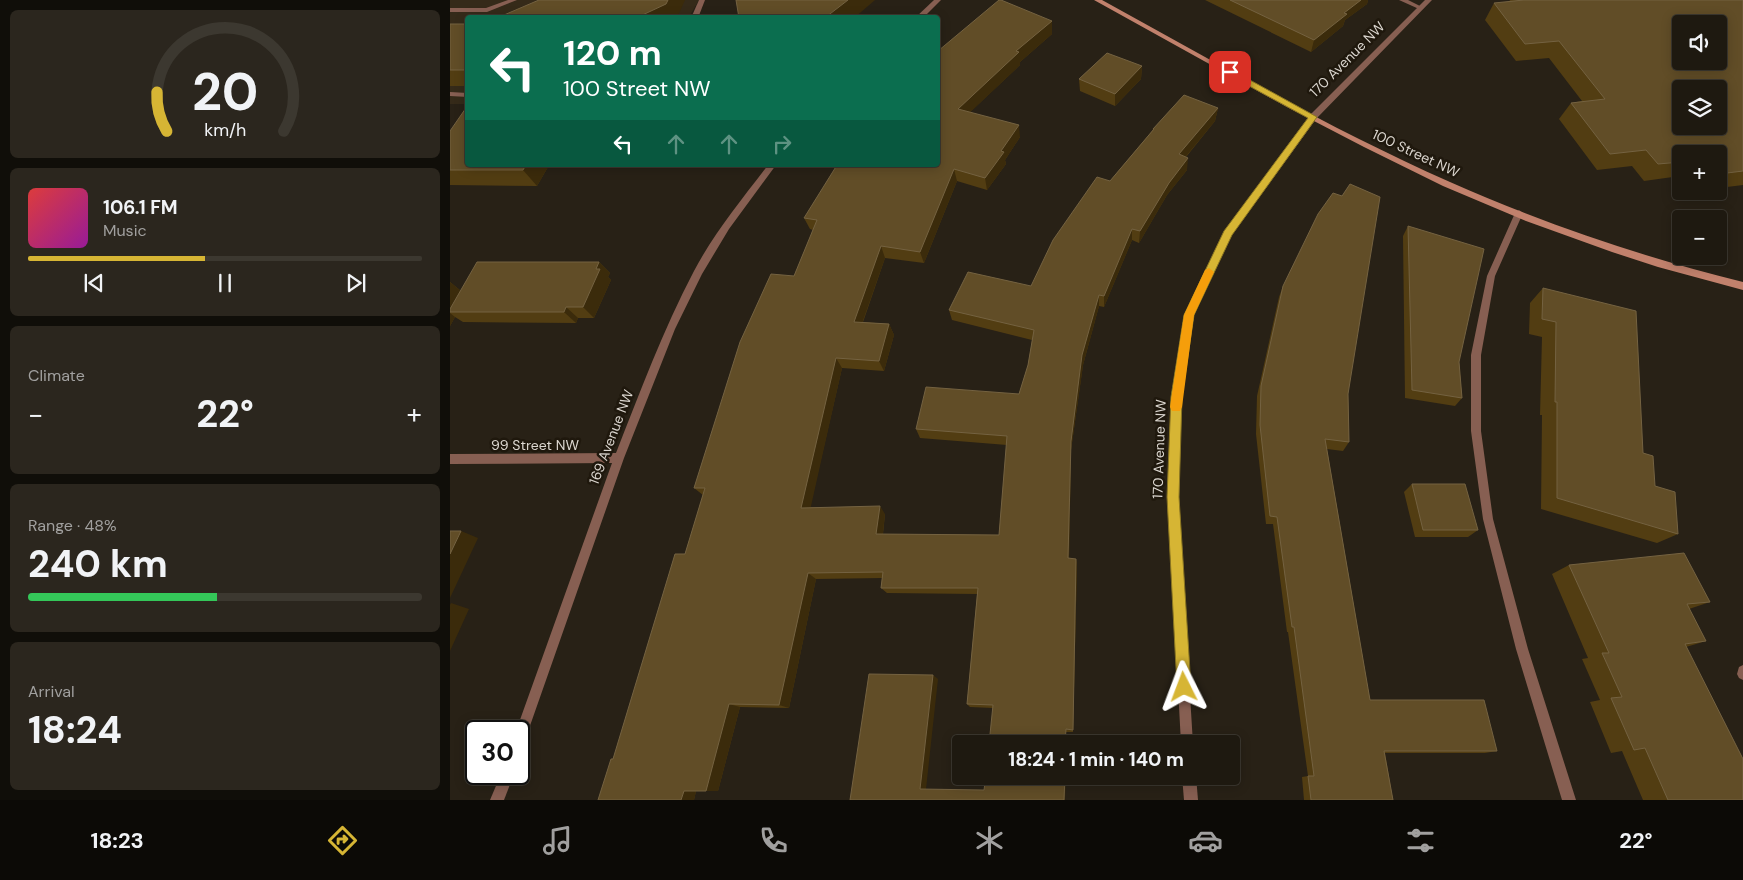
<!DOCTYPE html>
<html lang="en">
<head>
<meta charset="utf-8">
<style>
	body { margin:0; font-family:"DM Sans",sans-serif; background:#2b261e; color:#f1f3f6; height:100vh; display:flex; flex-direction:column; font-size:19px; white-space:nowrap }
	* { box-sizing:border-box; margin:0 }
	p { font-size:16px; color:#a1a09f }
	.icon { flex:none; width:28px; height:28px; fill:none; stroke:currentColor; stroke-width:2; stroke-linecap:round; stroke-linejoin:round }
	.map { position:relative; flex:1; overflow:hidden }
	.details { display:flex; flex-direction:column; gap:10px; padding:10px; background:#100e09; width:450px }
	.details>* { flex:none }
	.guide { position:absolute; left:15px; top:15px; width:475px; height:152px; border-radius:5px; box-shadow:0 2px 12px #0003,0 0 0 1px #3c3830; background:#0b6e4f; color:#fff; overflow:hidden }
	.tools { position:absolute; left:1222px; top:15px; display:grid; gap:10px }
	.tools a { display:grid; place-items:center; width:55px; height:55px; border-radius:5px; background:#1e1910; box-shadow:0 2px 12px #0003,0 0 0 1px #3c3830; font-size:25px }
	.speed { position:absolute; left:15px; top:720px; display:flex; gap:10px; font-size:25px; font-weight:700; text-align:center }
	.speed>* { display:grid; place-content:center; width:65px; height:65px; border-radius:50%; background:#1e1910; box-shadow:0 2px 12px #0003,0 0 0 1px #3c3830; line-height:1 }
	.speed .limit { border:2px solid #111; border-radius:8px; background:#fff; color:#111 }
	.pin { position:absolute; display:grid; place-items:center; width:42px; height:42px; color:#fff; margin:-21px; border-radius:10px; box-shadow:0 2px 8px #0006 }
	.me { position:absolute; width:55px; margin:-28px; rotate:357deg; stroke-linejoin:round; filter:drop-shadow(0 0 4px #0008) }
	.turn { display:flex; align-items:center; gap:18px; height:105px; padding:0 15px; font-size:22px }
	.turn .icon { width:65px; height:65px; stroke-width:2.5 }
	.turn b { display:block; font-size:35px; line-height:42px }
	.lanes { display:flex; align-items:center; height:48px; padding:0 15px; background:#0003; justify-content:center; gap:25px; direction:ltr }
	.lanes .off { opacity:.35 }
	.big { font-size:38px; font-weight:700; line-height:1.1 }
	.details .widget { flex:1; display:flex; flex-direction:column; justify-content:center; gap:8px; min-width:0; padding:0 18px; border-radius:8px; background:#2b261e }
	.details .dial { align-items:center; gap:0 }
	.dial svg { height:130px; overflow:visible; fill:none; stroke:#3c3830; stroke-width:7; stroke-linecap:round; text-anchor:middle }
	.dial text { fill:#f1f3f6; stroke:none }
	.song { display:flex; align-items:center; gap:15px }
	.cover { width:60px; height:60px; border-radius:8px; background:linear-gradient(135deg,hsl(0 70% 55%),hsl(300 70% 35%)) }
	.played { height:5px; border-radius:2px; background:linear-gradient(90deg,#d6b534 45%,#3c3830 45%) }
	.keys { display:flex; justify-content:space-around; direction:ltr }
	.heat { display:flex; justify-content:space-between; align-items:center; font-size:28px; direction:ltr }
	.charge { height:8px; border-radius:4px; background:linear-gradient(90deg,#34c759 48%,#3c3830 0) }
	.trip { position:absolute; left:502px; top:735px; width:288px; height:50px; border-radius:5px; background:#1e1910; box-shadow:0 2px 12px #0003,0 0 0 1px #3c3830; font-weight:700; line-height:50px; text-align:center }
	.dock { display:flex; height:80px; justify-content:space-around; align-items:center; background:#0c0a06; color:#a1a09f }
	.dock .icon { width:35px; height:35px }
	.dock .on { color:#d6b534 }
	.dock b { font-size:22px; color:#f1f3f6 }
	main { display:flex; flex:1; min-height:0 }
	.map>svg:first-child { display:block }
	.built { fill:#352a19 }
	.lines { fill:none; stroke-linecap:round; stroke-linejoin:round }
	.lane { fill:#875f52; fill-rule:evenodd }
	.street { fill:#875f52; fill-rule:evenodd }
	.secondary { fill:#c1816c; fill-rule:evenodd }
	.wall { fill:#523d12 }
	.shaded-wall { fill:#3b2b0b }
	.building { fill:#614d27; stroke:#746241; fill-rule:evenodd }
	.route { fill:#d6b534; stroke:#8b7622 }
	.slow { fill:#f59e0b }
	.labels { text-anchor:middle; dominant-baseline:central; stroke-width:5; stroke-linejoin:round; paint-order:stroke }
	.street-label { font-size:14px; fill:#dbd6cf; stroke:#1f180d }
</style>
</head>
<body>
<main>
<section class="details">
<div class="widget dial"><svg viewBox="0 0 100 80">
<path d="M14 69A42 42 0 1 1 86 69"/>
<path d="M14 69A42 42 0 0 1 8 45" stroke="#d6b534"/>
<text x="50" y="56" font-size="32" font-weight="700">20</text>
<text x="50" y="72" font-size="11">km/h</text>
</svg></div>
<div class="widget">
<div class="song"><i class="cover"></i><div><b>106.1 FM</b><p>Music</p></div></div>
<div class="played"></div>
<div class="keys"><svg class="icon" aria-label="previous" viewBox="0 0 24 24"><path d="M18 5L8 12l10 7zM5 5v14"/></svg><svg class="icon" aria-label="pause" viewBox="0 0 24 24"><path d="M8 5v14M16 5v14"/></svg><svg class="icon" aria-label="next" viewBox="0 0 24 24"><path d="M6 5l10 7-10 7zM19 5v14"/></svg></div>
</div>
<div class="widget"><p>Climate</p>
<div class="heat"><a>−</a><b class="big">22°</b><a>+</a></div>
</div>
<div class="widget"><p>Range · 48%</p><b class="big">240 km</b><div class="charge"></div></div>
<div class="widget"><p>Arrival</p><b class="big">18:24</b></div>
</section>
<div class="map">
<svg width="1293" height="800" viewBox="0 0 1293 800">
	<rect width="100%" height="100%" fill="#282116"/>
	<!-- built -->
	<polygon class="built" points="0,0 249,0 239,17 18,18 17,104 0,104"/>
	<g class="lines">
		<!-- lane -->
		<g class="lane">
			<polygon points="58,0 67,0 37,12 0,12 0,8 36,8"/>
			<polygon points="249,0 255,0 248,18 241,18"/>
			<polygon points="949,0 958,0 974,8 969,9"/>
			<polygon points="0,92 18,93 18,97 0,96"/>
			<polygon points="1069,210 1073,213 1045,276 1031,355 1031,431 1043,519 1078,649 1126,800 1112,800 1066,649 1033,519 1021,431 1021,355 1037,276 1065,213"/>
			<polygon points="1293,665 1293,680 1289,678 1287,674 1289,667"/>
		</g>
		<!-- street -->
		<g class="street">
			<polygon points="484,0 491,0 473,18 465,18"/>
			<polygon points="975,0 982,0 866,119 781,236 744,315 731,397 728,497 743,744 731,744 718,497 721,397 734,315 774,232 860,115"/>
			<path d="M 318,165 L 326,165 L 279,229 L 252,274 L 225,329 L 174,458 L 75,740 L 74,745 L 69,746 L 69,731 L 66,731 L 162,463 L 0,464 L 0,454 L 166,453 C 190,392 213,330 244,271 C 264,233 292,199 318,165 Z"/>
			<polygon points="51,774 64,774 54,800 40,800"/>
			<polygon points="732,776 746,776 748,800 734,800"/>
		</g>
		<!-- secondary -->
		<path class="secondary" d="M 644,0 L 652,0 C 767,63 880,129 1000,182 C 1095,224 1192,257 1293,282 L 1293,290 L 1208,267 L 1162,252 L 1076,221 L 993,186 L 914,147 L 837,107 Z"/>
	</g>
	<!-- wall -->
	<g class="wall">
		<polygon points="755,0 918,0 917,4 895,20 893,26 861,52"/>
		<polygon points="1060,0 1293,0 1293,185 1269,188 1269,154 1231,154 1231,178 1230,176 1194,181 1182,166 1147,170 1109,119 1121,103 1132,101 1099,58 1066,61 1035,20 1044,3 1059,2"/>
		<polygon points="602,21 602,34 570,62 570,65 520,112 570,137 555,160 556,164 537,190 507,181 474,263 435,258 413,322 439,324 444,335 434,371 392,368 360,507 435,514 433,534 549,535 557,445 470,438 466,429 569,394 578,365 582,340 502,320 499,310 581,286 660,181 702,131 703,129 768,108 765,121 736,157 737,170 717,195 689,243 682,240 654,307 649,306 633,365 621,450 619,558 626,559 627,565 623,732 616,732 543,708 520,707 517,704 527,594 437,593 431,588 432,578 366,579 339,708 290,707 268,791 246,791 244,800 163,759 235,554 253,495 244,488 344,276 363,230 360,229 354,218 488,165 488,51"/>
		<rect x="0" y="24" width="18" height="62"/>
		<polygon points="692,66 691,79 665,106 630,91 629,79"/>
		<polygon points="0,131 18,165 240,165 239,168 98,167 87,186 0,185"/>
		<polygon points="958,226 1009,362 1012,398 1005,406 955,398 953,236"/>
		<polygon points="149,262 160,273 158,277 161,280 144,318 128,318 126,323 13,322 5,317 0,326 0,282 11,291"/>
		<polygon points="833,286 898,394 899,442 893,451 877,449 920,700 1047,751 1035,753 935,753 943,800 854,800 852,777 858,776 838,632 837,632 823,524 816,524 806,434 807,396 829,297"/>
		<polygon points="1093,288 1193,453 1205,486 1228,534 1207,543 1091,509 1092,415 1090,415 1092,337 1079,334 1080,303"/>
		<polygon points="962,484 1028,530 1018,537 965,537 954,492"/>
		<polygon points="1119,565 1260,602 1239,609 1256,641 1236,647 1293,800 1193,800 1172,751 1161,753 1140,702 1150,700 1132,659 1138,658 1102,574"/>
	</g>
	<!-- shaded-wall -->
	<g class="shaded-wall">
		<polygon points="218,0 235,0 227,18 186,18"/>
		<polygon points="398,0 425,0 404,18 375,18"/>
		<polygon points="911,0 918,0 917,4 895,20 893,26 861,52 864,40 894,13"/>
		<polygon points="602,21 602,34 570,62 570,65 511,121 508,109 566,51"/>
		<polygon points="692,66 691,79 665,106 665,94"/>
		<polygon points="768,108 765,121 728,166 729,154"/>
		<polygon points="569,125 570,137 555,160 556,164 537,190 535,178 551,151"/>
		<polygon points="738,158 737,170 717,195 689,243 690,231 719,183"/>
		<polygon points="76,165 96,165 98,167 87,186 73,170"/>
		<polygon points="504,169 507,181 474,263 470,252"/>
		<polygon points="682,229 682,240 654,307 654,296"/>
		<polygon points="431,246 435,258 409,332 404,322"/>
		<polygon points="149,262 160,273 158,277 161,280 144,318 133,307 146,269"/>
		<polygon points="0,282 17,296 0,312"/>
		<polygon points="649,295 649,306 633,365 621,450 619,565 618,558 621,441 632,355"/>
		<polygon points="116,307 128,318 126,323 114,312"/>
		<polygon points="0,313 5,317 0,326"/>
		<polygon points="439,324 444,335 434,371 429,361"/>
		<polygon points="386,358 392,368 359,515 351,508"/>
		<polygon points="430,506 435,514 432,541 426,534"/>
		<polygon points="11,531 28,538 0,598 0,554"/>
		<polygon points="626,559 627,565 623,732 623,730"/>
		<polygon points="358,573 366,579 339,708 329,705"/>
		<polygon points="1,603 19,609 0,651 0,605"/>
		<polygon points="483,675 488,679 476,789 470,789"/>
		<polygon points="279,704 290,707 268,791 256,791"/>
		<polygon points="615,776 616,776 615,800 614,800"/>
		<polygon points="234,791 246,791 244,800 231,800"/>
	</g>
	<!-- building -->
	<g class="building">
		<polygon points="89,0 218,0 216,4 186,18 47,18"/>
		<polygon points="286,0 398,0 376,17 375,18 289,18"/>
		<polygon points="549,0 551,0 602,21 566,51 569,52 508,109 569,125 551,151 554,152 535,178 504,169 470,252 431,246 404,322 439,324 429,361 386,358 351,508 430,506 426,534 549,535 557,436 466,429 476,387 569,394 578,365 584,330 499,310 518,272 581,286 603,240 647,177 660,181 704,129 703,129 734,95 768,108 729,154 738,158 719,183 690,231 682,229 654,296 649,295 632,355 621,441 618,558 626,559 623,730 616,729 615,744 539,744 543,705 517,704 528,588 431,588 433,572 358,573 329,705 279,704 256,791 234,791 231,800 148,800 161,759 163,759 225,554 235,554 255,488 244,488 290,342 321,274 344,276 367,220 354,218 387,165 488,165 488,51"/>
		<polygon points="780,0 911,0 894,13 897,14 864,40"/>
		<path d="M 1074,0 L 1293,0 L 1293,171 L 1269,174 L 1269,154 L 1231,154 L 1231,162 L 1208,164 L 1196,150 L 1160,154 L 1121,103 L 1155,99 L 1109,41 L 1075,44 L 1044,3 ZM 1231,24 L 1269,24 L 1269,61 L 1231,61 ZM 1231,89 L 1269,89 L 1269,126 L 1231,126 Z"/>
		<rect x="0" y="24" width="18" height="46"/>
		<polygon points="657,53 692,66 665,94 629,79"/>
		<polygon points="18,105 18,165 76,165 73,170 0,170 0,131"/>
		<polygon points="900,184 930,197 898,394 899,442 875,439 920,700 1034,700 1047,751 934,751 943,800 861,800 858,776 864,776 844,627 842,627 827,517 820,516 810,425 811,386 833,286 868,214 883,193 892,196"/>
		<polygon points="958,226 1034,249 1009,362 1012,398 962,390"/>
		<polygon points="27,262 149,262 146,269 150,269 133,307 116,307 114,312 0,312 0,309"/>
		<polygon points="1093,288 1186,311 1193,453 1203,456 1205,486 1225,492 1228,534 1107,498 1107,402 1105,402 1106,322 1092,319"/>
		<polygon points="962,484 1015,484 1028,530 973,530"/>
		<polygon points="0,531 11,531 0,554"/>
		<polygon points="1234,553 1260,602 1237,604 1256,641 1235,644 1293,759 1293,800 1218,800 1195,748 1184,750 1161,698 1172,697 1152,653 1159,653 1119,565"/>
		<polygon points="419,674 483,675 470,789 534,790 536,776 615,776 614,800 400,800"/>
	</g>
	<!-- route -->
	<polygon class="route" points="780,69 867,117 782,235 744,315 732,397 729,497 741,687 739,692 734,694 729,692 727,687 717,497 721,397 734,315 774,231 858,118 777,74 777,70"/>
	<!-- slow -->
	<polygon class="slow" points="759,268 764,272 744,315 732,407 730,411 722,411 720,407 734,315 755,270"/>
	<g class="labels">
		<!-- street labels -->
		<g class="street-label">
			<text transform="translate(897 59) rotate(-45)">170 Avenue NW</text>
			<text transform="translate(966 153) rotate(25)">100 Street NW</text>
			<text transform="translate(161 437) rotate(-69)">169 Avenue NW</text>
			<text x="85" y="445">99 Street NW</text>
			<text transform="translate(709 449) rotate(-88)">170 Avenue NW</text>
		</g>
	</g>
</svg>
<div class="tools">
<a><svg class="icon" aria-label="sound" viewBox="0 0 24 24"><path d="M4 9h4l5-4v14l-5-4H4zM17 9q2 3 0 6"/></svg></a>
<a><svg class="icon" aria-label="layers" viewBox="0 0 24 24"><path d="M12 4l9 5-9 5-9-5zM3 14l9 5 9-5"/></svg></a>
<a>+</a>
<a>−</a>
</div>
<div class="speed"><div class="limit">30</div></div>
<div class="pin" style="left:780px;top:72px;background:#d93025"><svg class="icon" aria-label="arrive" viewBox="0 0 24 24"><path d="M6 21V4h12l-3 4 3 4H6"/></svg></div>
<svg class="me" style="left:734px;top:687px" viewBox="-20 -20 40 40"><path d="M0-17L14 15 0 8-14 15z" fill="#d6b534" stroke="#fff" stroke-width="4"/></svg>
<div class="trip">18:24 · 1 min · 140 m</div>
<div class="guide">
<div class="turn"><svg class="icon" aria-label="left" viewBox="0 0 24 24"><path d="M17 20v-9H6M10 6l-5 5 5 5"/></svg><div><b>120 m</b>100 Street NW</div></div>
<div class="lanes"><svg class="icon" aria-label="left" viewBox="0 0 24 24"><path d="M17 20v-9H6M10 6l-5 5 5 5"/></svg><svg class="icon off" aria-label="ahead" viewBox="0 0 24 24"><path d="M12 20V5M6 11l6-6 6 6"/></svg><svg class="icon off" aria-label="ahead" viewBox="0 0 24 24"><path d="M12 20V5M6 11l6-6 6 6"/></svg><svg class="icon off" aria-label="right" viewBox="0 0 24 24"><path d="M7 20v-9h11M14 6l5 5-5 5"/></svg></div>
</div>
</div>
</main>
<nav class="dock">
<b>18:23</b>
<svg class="icon on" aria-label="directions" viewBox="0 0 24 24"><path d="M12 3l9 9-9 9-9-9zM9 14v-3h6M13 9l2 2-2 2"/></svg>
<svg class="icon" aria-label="music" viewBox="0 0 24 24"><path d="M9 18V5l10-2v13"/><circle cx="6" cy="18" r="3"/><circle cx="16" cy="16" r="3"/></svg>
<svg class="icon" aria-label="phone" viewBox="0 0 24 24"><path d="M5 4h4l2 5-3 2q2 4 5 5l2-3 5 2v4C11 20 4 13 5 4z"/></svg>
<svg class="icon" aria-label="climate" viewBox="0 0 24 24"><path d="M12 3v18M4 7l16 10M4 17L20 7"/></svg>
<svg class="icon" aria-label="car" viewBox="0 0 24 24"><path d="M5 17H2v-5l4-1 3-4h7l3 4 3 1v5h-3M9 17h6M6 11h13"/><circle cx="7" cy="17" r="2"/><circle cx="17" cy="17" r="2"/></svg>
<svg class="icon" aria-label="filters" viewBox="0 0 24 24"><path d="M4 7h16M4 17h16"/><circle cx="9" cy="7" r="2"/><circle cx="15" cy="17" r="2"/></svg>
<b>22°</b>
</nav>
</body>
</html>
